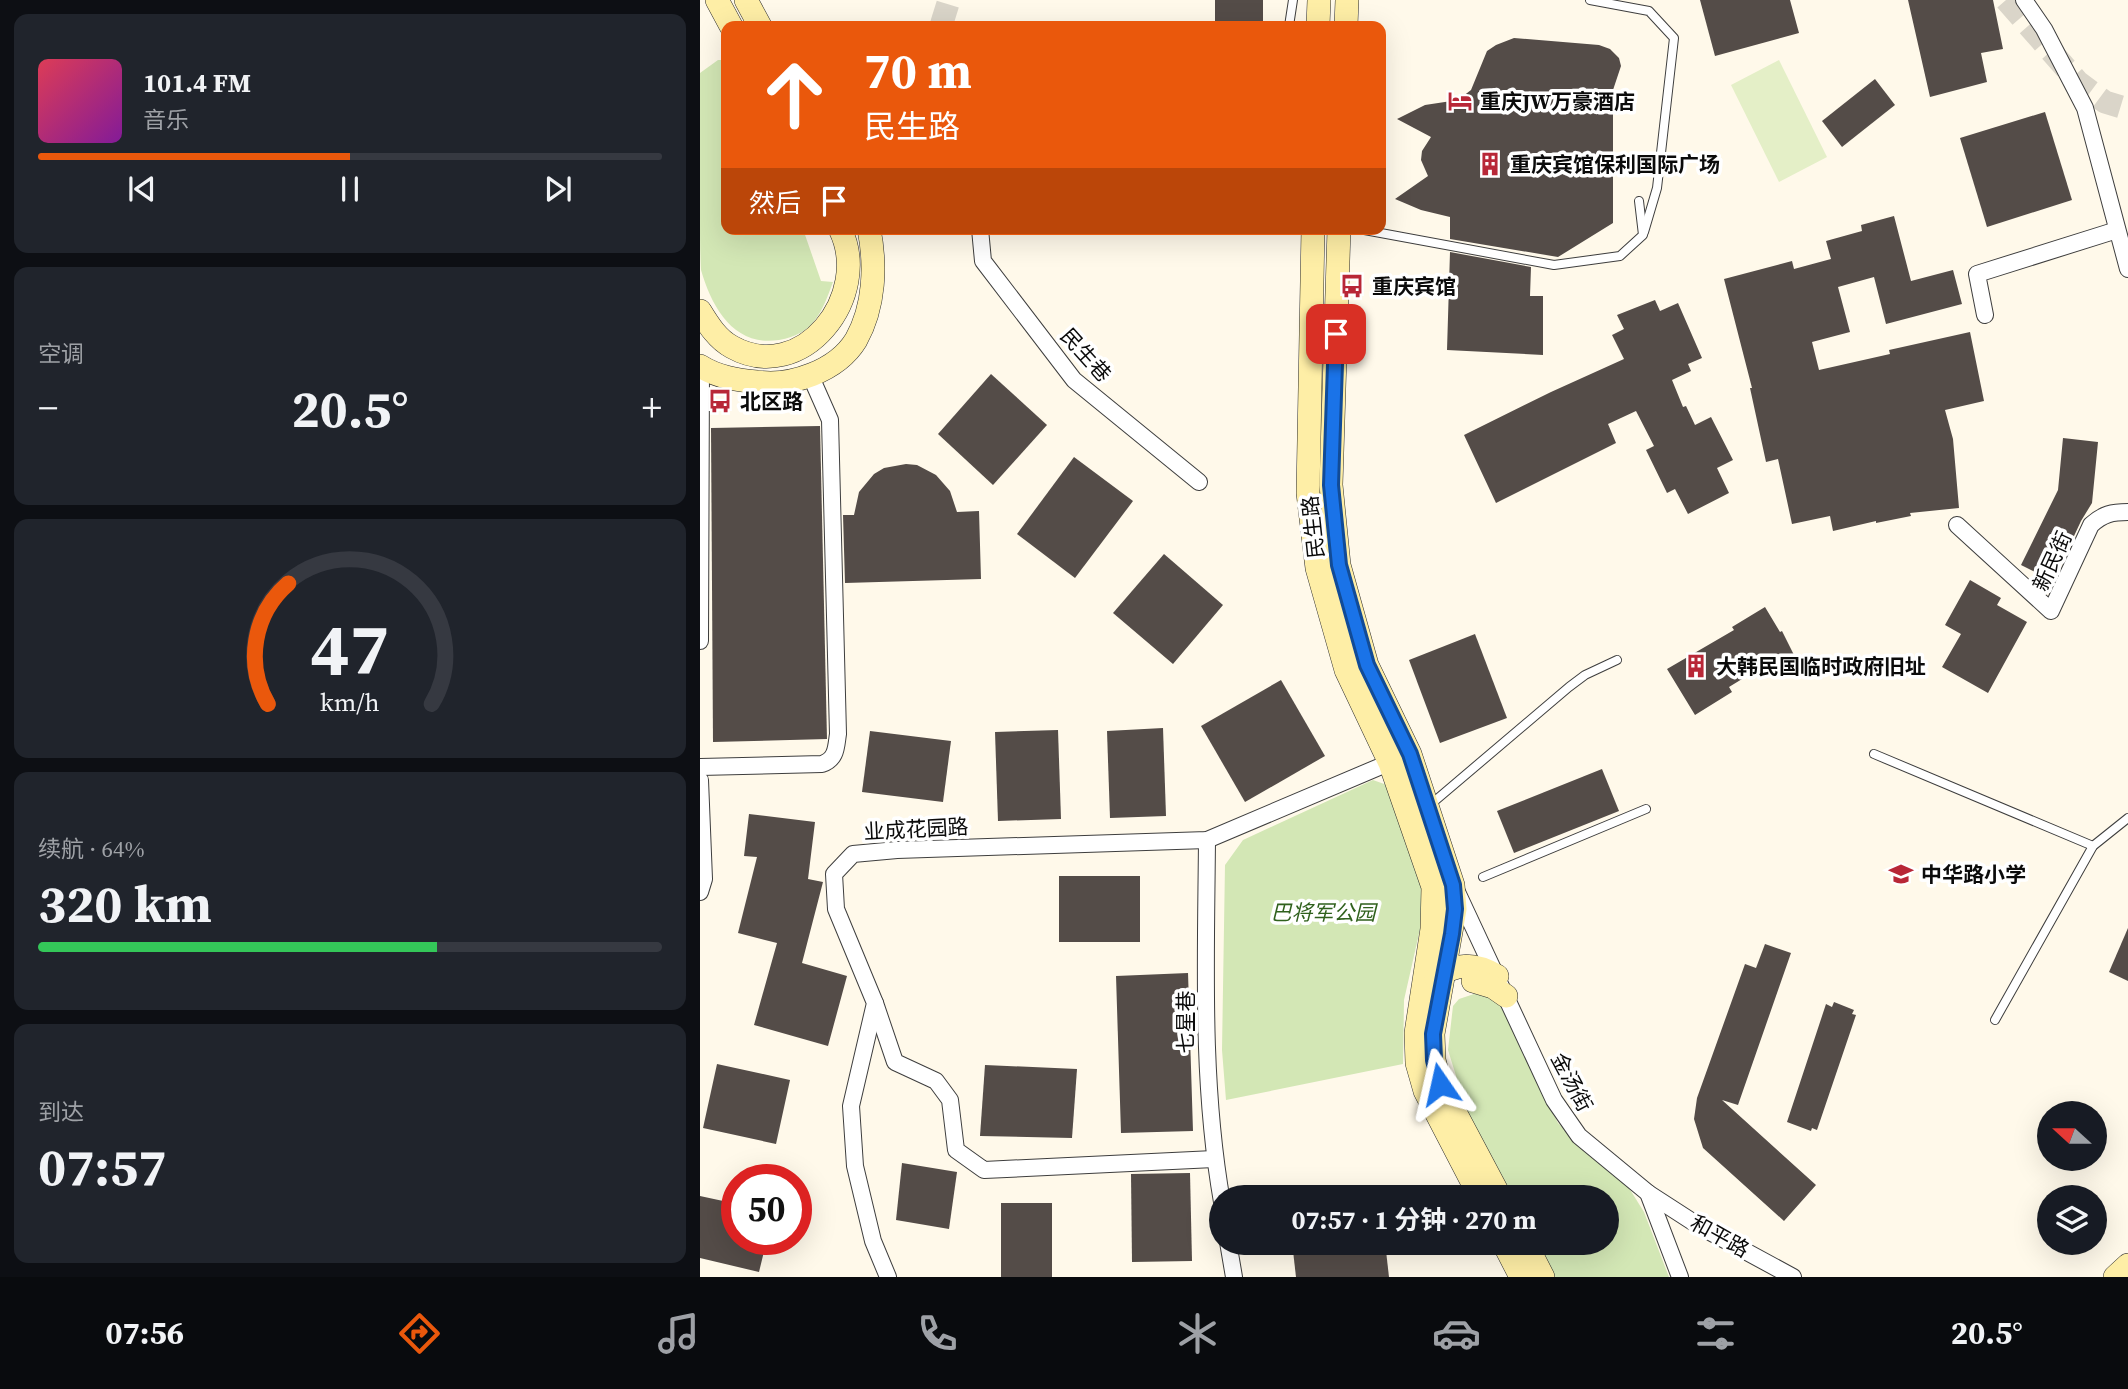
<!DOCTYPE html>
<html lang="zh">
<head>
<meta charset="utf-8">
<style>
	body { margin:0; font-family:"Source Serif 4","Noto Sans SC",serif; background:#20242c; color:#f1f3f6; height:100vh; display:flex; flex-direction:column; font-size:26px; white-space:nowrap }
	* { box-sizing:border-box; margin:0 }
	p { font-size:23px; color:#9ea1a6 }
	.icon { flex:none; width:38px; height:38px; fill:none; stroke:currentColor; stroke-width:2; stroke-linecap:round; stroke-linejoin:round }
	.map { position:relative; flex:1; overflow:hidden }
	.sheet { display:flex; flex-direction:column; gap:14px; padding:14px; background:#0d0f14; width:700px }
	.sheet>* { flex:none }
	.top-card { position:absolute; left:21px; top:21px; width:665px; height:214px; border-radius:14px; box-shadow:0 7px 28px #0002; background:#ea580c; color:#fff; overflow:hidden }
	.needle { width:46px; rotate:291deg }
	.buttons { position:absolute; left:1337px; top:1101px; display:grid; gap:14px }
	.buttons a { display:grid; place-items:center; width:70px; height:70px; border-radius:50%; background:#171b24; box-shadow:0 7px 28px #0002; font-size:35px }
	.speed { position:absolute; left:21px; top:1164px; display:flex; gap:14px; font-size:35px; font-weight:700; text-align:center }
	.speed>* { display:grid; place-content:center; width:91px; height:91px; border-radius:50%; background:#171b24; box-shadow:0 7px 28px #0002; line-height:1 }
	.speed .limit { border:10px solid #d22; background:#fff; color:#111 }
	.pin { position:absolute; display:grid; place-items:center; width:60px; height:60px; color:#fff; margin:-30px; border-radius:14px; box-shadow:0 4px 10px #0006 }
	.me { position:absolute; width:77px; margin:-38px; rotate:349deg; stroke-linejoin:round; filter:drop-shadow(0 0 5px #0008) }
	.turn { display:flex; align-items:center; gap:24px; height:147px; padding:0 28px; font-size:32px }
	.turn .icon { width:91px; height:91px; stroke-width:2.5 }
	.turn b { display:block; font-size:49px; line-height:60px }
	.then { display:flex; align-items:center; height:66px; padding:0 28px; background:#0003; gap:14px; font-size:26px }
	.big { font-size:52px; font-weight:700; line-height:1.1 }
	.sheet .widget { flex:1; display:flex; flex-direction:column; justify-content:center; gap:10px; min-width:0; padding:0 24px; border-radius:14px; background:#20242c }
	.sheet .dial { align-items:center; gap:0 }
	.dial svg { height:182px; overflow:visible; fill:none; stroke:#363941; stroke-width:7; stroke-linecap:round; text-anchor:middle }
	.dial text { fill:#f1f3f6; stroke:none }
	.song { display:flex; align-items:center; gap:21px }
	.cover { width:84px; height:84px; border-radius:10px; background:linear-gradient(135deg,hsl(350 70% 55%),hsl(290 70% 35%)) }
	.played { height:7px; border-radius:4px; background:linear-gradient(90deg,#ea580c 50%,#363941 50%) }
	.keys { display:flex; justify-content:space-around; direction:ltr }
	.heat { display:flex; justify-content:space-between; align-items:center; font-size:38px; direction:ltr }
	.charge { height:10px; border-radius:5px; background:linear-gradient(90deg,#34c759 64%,#363941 0) }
	.trip { position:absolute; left:509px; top:1185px; width:410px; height:70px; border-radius:35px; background:#171b24; box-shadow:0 7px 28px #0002; font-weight:700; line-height:70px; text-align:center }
	.tab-bar { display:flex; height:112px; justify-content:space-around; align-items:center; background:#090b0e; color:#9ea1a6 }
	.tab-bar .icon { width:49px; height:49px }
	.tab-bar .active { color:#ea580c }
	.tab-bar b { font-size:32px; color:#f1f3f6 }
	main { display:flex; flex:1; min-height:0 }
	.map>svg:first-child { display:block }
	.green { fill:#d3e7b5 }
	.pitch { fill:#e4efc7 }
	.building { fill:#544c48 }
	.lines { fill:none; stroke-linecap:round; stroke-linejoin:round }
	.secondary-tunnel { stroke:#dad5c9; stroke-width:23; stroke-dasharray:23 11; stroke-linecap:butt }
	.service-casing { stroke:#3e3e3e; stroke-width:10 }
	.minor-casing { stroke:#3e3e3e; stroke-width:18 }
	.secondary-casing { stroke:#2d2d2d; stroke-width:24 }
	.service { stroke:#fff; stroke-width:8 }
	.minor { stroke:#fff; stroke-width:16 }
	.secondary { stroke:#feeea6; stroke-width:23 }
	.route-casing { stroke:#114b97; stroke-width:18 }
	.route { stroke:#1a73e8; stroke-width:12 }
	.labels { text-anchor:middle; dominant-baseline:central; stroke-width:7; stroke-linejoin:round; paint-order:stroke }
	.poi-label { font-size:21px; font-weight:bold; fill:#0b0b0b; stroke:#fff; text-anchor:start }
	.street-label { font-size:21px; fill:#0b0b0b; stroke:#fff }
	.park-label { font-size:21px; font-style:italic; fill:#30611d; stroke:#fff }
</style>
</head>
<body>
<main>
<section class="sheet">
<div class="widget">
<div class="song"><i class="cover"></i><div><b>101.4 FM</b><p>音乐</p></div></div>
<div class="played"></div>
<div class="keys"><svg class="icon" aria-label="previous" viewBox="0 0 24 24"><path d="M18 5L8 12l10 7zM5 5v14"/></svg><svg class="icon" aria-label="pause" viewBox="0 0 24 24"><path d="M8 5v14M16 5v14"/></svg><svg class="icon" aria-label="next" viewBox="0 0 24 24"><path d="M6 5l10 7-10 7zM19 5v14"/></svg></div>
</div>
<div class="widget"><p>空调</p>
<div class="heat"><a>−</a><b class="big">20.5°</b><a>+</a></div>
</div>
<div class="widget dial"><svg viewBox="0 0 100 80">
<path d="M14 69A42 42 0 1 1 86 69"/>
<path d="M14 69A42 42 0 0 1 23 16" stroke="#ea580c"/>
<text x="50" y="56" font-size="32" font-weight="700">47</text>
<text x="50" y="72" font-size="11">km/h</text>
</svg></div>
<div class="widget"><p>续航 · 64%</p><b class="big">320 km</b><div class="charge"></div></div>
<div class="widget"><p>到达</p><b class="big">07:57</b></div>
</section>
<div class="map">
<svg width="1428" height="1277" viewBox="0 0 1428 1277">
	<rect width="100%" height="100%" fill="#fff9ea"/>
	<!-- green -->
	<g class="green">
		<path d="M 18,60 L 26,60 L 26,229 L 103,229 L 121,281 L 133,282 C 122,312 114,334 79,340 C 34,347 12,308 1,270 C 0,253 0,229 0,211 C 0,165 0,119 0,73 Z"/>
		<polygon points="673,780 687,785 723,880 723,916 704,1000 703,1064 526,1100 522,1050 525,865 543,840"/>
		<polygon points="774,994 788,995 799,1002 858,1123 929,1188 944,1212 969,1277 850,1277 833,1243 906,1242 906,1197 810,1197 766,1108 748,1050 753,1006 759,999"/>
	</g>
	<!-- pitch -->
	<polygon class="pitch" points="1079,60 1127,157 1079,182 1031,85"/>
	<!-- building -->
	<g class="building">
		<rect x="515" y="0" width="48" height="26"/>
		<polygon points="1000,0 1090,0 1099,33 1015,56"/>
		<polygon points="1208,0 1293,0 1303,49 1281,53 1287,82 1230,97"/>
		<polygon points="814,38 899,45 910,49 919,58 921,66 913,90 913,223 858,257 750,239 750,217 721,210 695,199 728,176 721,160 722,151 731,137 697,119 725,105 758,100 771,90 787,51 796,45"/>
		<polygon points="1175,79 1195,105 1142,147 1122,121"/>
		<polygon points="1345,112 1372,200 1287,227 1260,138"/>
		<polygon points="1194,216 1211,281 1253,270 1262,304 1186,324 1174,277 1138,287 1150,332 1112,342 1119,370 1190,354 1189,350 1270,332 1284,401 1245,410 1253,439 1259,508 1210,513 1211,516 1176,523 1176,521 1133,531 1130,516 1092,524 1078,459 1066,462 1050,388 1052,388 1024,279 1092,261 1094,269 1131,259 1126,241 1162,231 1161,225"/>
		<polygon points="750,252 831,267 830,296 843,296 843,355 747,350"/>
		<polygon points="955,300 960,311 978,303 1002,358 988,364 991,371 972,380 983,407 986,406 995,425 1011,417 1033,460 1017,468 1029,493 988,514 975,489 967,493 946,450 954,446 936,411 908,424 916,443 796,503 764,435 851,392 924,359 912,335 924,329 917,315"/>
		<polygon points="291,374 347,425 293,485 238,434"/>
		<polygon points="120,426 127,739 13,742 11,428"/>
		<polygon points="1363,438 1398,442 1392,503 1381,521 1353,581 1321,565 1358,490"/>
		<polygon points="374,457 433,501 375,578 317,534"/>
		<polygon points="206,464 217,465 236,475 250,491 257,512 279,511 281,579 145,583 143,515 154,515 159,492 174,474 184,468"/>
		<polygon points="464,554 523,605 473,664 413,613"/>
		<polygon points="1270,580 1301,598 1297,605 1327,622 1288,693 1242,667 1261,634 1245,625"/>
		<polygon points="1065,607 1080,632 1082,631 1094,655 1081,662 1078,657 1029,687 1032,692 995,715 967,669 1034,630 1032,627"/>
		<polygon points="775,634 807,718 740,743 709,660"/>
		<polygon points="581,680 625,756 545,802 501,726"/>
		<polygon points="463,728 466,816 410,818 407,731"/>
		<polygon points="358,730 361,819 298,821 295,732"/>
		<polygon points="170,731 251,741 243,802 162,792"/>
		<polygon points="902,769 919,811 814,853 797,811"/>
		<polygon points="49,814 115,822 108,879 123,882 102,963 147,976 128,1046 54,1025 77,943 38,933 57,857 44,856"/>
		<rect x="359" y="876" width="81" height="66"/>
		<polygon points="1428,928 1428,981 1409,972"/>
		<polygon points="1065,944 1091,953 1038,1105 1022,1100 1116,1185 1084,1221 1003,1148 994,1119 997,1098 1045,964 1056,968"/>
		<polygon points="488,973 493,1131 421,1133 416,976"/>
		<polygon points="1134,1002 1154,1010 1152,1014 1156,1015 1117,1130 1112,1128 1111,1131 1087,1122 1126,1004 1132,1007"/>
		<polygon points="17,1064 90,1080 76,1144 3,1128"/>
		<polygon points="285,1065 377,1069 372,1138 280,1136"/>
		<polygon points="202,1163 257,1172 249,1229 196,1220"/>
		<polygon points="490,1173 492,1261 432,1262 431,1174"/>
		<polygon points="0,1196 37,1204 37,1239 67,1239 59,1272 0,1258"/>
		<rect x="301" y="1203" width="51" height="74"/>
		<polygon points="592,1242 685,1242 689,1277 596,1277"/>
	</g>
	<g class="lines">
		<!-- secondary-tunnel -->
		<g class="secondary-tunnel">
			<polyline points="1306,0 1378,82 1405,102 1428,109"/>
			<polyline points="241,26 249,0"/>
		</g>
		<!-- service casing -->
		<g class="service-casing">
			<g id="service">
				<polyline points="890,0 949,11 974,38 957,188 944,232"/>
				<polyline points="589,26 593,0"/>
				<polyline points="659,229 854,265 920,256 943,235 939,201"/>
				<polyline points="1174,754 1393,846"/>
				<polyline points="730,805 869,687 885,675 917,660"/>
				<polyline points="783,877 946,809"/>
				<polyline points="1295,1020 1393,846 1428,818"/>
			</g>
		</g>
		<!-- minor casing -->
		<g class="minor-casing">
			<g id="minor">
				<polyline points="1324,0 1344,29 1385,108 1428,269"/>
				<polyline points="280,229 283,261 374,380 499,482"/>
				<polyline points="1285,315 1277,274 1417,230"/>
				<path d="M 1257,525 L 1351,611 L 1391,525 C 1403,514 1412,512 1428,512"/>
				<polyline points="0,641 1,367"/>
				<path d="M 0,767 L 122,764 C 137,759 136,746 138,734 L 130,420 L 111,377"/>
				<polyline points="0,780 4,879 0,892"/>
				<path d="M 507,840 C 506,961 501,1082 522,1202"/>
				<polyline points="757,892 854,1100 879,1136 948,1193 980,1277"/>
				<polyline points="175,1003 195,1062 236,1081 250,1100 256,1150 284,1170 514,1159"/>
				<polyline points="948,1193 999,1226 1093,1277"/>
				<polyline points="528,1242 534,1277"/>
				<polyline points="188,1277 173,1241 155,1166 151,1106 175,1003 136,909 134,874 153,854 197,850 507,840 698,759"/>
			</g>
		</g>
		<!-- secondary casing -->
		<g class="secondary-casing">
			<g id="secondary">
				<polyline points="17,0 31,26"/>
				<polyline points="46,0 60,26"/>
				<polyline points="618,26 619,0"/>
				<polyline points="646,26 647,0"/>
				<polyline points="613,229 608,493 617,568 646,670 690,763 733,887 732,929 716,1033 717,1063 725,1091 780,1197"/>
				<polyline points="639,229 631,485 639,565 667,665 710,754 753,885 755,909 733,1034 734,1060 740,1084 800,1197"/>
				<path d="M 0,311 C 8,324 17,339 32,347 C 102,386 173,296 140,229"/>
				<path d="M 0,366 C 17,377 37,380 57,382 C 91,387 137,371 156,340 C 175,306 176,265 169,229"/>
				<path d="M 736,978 C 756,962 775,963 797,976"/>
				<polyline points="773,981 793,987 806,996"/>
				<polyline points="803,1242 821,1277"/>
				<polyline points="825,1242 843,1277"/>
				<polyline points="1415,1277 1428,1265"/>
			</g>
		</g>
		<!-- service -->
		<use href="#service" class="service"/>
		<!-- minor -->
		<use href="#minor" class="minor"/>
		<!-- secondary -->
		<use href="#secondary" class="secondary"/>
	</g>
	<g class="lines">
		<!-- route casing -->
		<g class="route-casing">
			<polyline id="route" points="636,334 631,485 639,565 667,665 710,754 753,885 755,909 752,934 733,1034 734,1060 740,1084"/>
		</g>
		<!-- route -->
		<use href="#route" class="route"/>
	</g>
	<!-- icons -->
	<defs>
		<g id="hotel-bare" transform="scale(1.89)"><path d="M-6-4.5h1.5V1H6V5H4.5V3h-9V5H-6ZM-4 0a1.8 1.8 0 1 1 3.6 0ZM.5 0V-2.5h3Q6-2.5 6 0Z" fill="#b82737" stroke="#fff" stroke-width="2.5" paint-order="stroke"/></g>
		<g id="building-bare" transform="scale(1.89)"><path d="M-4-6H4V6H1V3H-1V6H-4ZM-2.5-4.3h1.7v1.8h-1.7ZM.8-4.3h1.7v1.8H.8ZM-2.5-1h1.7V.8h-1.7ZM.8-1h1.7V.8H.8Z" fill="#b82737" stroke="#fff" stroke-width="2.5" paint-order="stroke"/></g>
		<g id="bus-bare" transform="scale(1.89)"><path d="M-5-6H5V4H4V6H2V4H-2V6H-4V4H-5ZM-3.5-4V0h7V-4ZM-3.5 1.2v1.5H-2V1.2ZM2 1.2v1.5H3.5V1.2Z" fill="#b82737" stroke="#fff" stroke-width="2.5" paint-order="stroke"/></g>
		<g id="school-bare" transform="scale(1.89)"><path d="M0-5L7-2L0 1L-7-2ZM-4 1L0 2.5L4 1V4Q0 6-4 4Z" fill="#b82737" stroke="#fff" stroke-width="2.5" paint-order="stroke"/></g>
	</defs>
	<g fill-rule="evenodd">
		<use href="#hotel-bare" x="760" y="101"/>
		<use href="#building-bare" x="790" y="164"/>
		<use href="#bus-bare" x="652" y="286"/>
		<use href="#bus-bare" x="20" y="401"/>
		<use href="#building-bare" x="996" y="666"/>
		<use href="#school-bare" x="1201" y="874"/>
	</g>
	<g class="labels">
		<!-- poi labels -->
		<g class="poi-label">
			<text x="780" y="101">重庆JW万豪酒店</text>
			<text x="810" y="164">重庆宾馆保利国际广场</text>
			<text x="672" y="286">重庆宾馆</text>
			<text x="40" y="401">北区路</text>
			<text x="1016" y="666">大韩民国临时政府旧址</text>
			<text x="1221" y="874">中华路小学</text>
		</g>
		<!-- street labels -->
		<g class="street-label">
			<text transform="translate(386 355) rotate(48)">民生巷</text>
			<text transform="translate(613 527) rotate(-96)">民生路</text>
			<text transform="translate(1352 561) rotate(-65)">新民街</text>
			<text transform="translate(216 829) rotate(-3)">业成花园路</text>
			<text transform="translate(485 1022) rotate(-90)">七星巷</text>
			<text transform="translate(872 1082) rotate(62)">金汤街</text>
			<text transform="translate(1020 1236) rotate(29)">和平路</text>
		</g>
		<!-- park labels -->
		<g class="park-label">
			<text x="623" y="912">巴将军公园</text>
		</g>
	</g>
</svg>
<div class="buttons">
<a><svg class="needle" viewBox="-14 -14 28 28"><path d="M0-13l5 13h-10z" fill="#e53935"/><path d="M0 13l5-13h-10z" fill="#9ea1a6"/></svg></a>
<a><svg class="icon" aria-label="layers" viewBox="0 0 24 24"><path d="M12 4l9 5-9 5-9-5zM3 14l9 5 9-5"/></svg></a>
</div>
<div class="speed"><div class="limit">50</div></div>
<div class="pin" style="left:636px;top:334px;background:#d93025"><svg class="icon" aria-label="arrive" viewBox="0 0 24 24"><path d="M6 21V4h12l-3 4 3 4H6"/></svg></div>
<svg class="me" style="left:740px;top:1084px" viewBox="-20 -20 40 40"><path d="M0-17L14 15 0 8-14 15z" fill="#1a73e8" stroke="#fff" stroke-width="4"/></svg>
<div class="trip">07:57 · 1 分钟 · 270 m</div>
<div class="top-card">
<div class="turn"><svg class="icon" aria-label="ahead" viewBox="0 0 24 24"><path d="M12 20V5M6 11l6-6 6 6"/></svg><div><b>70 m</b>民生路</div></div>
<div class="then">然后<svg class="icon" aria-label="arrive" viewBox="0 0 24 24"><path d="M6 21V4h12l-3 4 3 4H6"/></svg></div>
</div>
</div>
</main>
<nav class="tab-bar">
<b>07:56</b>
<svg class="icon active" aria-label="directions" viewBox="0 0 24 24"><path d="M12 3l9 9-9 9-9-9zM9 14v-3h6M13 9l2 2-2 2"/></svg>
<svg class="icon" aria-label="music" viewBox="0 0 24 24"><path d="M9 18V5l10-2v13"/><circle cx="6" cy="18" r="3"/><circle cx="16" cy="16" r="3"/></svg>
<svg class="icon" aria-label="phone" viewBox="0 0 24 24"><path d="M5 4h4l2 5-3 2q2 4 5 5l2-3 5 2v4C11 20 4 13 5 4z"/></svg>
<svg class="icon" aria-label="climate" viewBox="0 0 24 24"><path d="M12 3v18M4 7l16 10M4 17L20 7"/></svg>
<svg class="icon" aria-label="car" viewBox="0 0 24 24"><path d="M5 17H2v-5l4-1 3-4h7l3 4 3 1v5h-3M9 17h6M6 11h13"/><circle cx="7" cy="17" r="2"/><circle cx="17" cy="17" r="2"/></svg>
<svg class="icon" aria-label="filters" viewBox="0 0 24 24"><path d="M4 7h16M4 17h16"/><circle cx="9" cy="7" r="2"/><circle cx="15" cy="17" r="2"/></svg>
<b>20.5°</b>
</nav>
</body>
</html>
